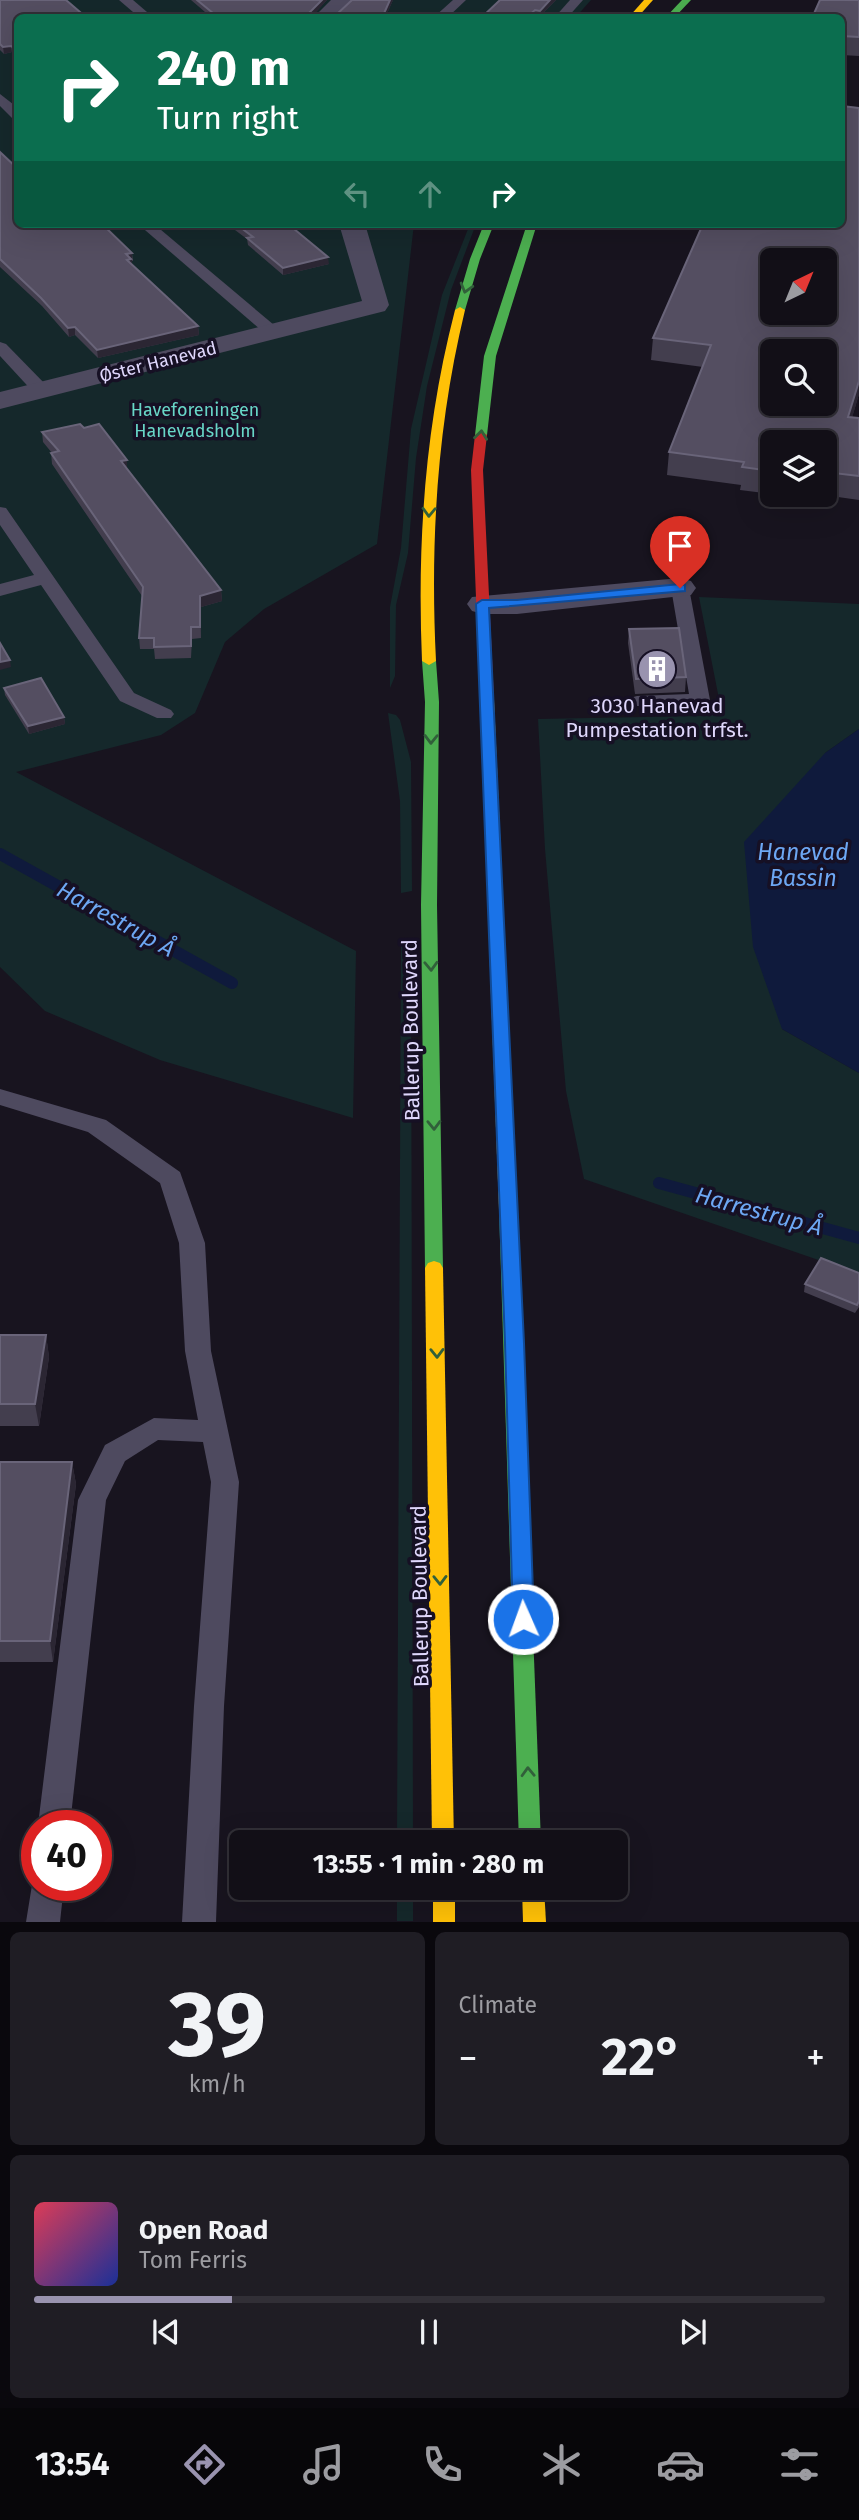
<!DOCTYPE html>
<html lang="en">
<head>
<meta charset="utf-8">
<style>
	body { margin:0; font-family:"Fira Sans",sans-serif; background:#1f1d24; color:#f1f3f6; height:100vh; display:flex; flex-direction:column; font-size:26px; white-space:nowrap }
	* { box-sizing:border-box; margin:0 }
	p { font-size:23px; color:#9c9ca1 }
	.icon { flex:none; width:38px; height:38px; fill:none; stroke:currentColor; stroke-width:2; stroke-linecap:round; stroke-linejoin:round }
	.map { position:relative; height:1922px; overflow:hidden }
	.side { display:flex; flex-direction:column; gap:10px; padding:10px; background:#0a080d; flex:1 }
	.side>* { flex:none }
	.top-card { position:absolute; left:14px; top:14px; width:831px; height:214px; border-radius:10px; box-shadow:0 7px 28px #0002,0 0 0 2px #312f36; background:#0b6e4f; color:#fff; overflow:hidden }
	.needle { width:46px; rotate:43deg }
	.controls { position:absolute; left:760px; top:248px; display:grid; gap:14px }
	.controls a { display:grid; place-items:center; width:77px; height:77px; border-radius:10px; background:#120f17; box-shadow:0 7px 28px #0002,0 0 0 2px #312f36; font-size:35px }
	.speed { position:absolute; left:21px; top:1810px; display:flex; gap:14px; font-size:35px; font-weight:700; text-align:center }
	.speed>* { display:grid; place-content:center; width:91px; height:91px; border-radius:50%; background:#120f17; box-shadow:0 7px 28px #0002,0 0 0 2px #312f36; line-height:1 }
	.speed .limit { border:10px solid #d22; background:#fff; color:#111 }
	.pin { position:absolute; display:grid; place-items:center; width:60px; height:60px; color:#fff; margin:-72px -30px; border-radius:50% 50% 50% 0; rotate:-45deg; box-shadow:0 0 7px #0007 }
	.pin .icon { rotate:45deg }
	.me { position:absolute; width:77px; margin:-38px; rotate:358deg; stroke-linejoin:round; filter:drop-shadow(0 0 5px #0008) }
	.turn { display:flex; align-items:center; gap:24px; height:147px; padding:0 28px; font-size:32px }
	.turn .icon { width:91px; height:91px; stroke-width:2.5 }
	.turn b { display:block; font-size:49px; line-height:60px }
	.lanes { display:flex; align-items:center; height:66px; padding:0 28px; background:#0003; justify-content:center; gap:35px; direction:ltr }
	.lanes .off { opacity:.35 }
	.big { font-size:52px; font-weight:700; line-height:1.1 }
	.side .tile { flex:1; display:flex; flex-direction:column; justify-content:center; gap:10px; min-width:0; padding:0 24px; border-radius:10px; background:#1f1d24 }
	.side .dial { align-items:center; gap:0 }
	.dial b { font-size:91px; line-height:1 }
	.song { display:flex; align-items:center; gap:21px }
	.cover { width:84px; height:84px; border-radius:10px; background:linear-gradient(135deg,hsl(350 70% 55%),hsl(230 70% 35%)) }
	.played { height:7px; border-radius:4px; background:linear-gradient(90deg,#9993af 25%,#312f36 25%) }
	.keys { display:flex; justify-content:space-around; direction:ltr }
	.heat { display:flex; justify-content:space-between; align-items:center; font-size:38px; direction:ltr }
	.side .tiles { flex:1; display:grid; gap:10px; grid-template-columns:1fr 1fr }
	.tile:last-child { grid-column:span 2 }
	.trip { position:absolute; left:229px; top:1830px; width:399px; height:70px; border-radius:10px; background:#120f17; box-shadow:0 7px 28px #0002,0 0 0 2px #312f36; font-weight:700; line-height:70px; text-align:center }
	.tabs { display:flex; height:112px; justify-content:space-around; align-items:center; background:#070609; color:#9c9ca1 }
	.tabs .icon { width:49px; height:49px }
	.tabs .active { color:#9993af }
	.tabs b { font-size:32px; color:#f1f3f6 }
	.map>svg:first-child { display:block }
	.green { fill:#15282b }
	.water { fill:#0f1a3c }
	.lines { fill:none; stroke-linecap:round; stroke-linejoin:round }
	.stream { stroke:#0f1a3c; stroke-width:12 }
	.lane { fill:#4e4a5f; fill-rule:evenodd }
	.street { fill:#4e4a5f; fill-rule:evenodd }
	.fast { fill:#4caf50; fill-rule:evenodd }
	.slow { fill:#ffc107; fill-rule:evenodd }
	.jam { fill:#c62828; fill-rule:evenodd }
	.wall { fill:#433e4e }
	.shaded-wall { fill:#2b2633 }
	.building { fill:#544e61; stroke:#696479; stroke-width:2; fill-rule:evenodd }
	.oneway { stroke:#31603a }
	.route { fill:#1a73e8; stroke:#114b97; stroke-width:2 }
	.labels { text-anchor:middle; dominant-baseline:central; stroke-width:7; stroke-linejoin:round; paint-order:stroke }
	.far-street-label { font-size:18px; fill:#dfd7fc; stroke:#161024 }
	.far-park-label { font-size:18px; fill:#68d6c7; stroke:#161024 }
	.poi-label { font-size:21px; fill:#dfd7fc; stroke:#161024 }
	.street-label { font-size:21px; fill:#dfd7fc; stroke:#161024 }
	.water-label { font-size:23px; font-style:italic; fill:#6da7f3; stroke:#161024 }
</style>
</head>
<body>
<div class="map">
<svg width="859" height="1922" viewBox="0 0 859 1922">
	<rect width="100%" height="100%" fill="#18141f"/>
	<!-- green -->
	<g class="green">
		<polygon points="0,0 591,0 575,18 18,18 18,224 414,224 377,544 264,609 225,642 195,713 161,735 16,772 356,951 353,1118 160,1060 45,1011 0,967"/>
		<polygon points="470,224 476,224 451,290 427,386 416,458 408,553 396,605 395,676 390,688 390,607 401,548 411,429 442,295"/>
		<polygon points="699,597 859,604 859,729 825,753 782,1029 859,1073 859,1274 584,1179 566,1091 545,849 538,719 700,716 720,704"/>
		<polygon points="388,713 396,715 400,720 411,762 412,891 401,893 400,801"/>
		<polygon points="401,942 411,942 413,1843 397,1843"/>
		<rect x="397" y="1888" width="16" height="33"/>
	</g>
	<!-- water -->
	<polygon class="water" points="859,729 859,1073 782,1029 753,947 744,842 825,753"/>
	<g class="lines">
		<!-- stream -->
		<g class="stream">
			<polyline points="0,854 232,983"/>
			<polyline points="659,1183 859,1238"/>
		</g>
		<!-- lane -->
		<g class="lane">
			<polygon points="119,0 133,0 154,18 140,18"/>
			<polygon points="453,0 466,0 447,18 433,18"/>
			<polygon points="570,0 583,0 567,18 554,18"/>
			<polygon points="0,94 18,108 18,119 12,118 0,106"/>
			<polygon points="138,224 154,224 280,330 282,333 280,336 268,336"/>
			<polygon points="0,342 6,344 48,387 50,391 48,395 36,395 0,356"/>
			<polygon points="0,507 6,508 134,693 171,710 174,714 171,718 157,718 120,701 41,585 0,596 0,584 34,575 0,525"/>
			<polygon points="680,582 689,588 710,700 707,704 700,706 630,706 627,702 630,698 637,696 689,694 671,588"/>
			<polygon points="0,1089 106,1120 180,1172 205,1243 211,1351 239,1482 224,1706 216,1922 182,1922 194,1706 211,1482 203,1442 158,1440 125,1461 106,1500 70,1825 38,1825 78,1500 105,1445 154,1418 198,1420 185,1351 179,1243 160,1183 88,1132 0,1105"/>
			<polygon points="36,1874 37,1885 64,1885 60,1922 26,1922 32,1885"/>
		</g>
		<!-- street -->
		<g class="street">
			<polygon points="331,0 354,0 336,18 313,18"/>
			<polygon points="339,224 365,224 389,305 385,311 0,409 0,392 362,301"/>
			<polygon points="680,578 691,581 696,588 691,595 517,614 483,614 472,611 467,604 472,597"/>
		</g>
		<!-- fast -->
		<g class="fast">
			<polygon points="682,0 691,0 674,18 665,18"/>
			<polygon points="484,224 494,224 480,259 465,310 456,312 455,310 470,259"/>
			<polygon points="527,224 537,224 496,356 487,435 481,439 475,435 484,356"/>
			<polygon points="429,657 436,661 439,702 437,905 443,1268 440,1273 428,1273 425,1268 421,905 425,702 422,661"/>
			<polygon points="508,1203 514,1205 517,1209 541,1843 519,1843 499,1209 502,1205"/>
		</g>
		<!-- slow -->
		<g class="slow">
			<polygon points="644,0 653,0 637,18 628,18"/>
			<path d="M 460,307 L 465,310 C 437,426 430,542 436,661 L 429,665 L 422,661 C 417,542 425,426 455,310 Z"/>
			<polygon points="487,696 494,700 517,1209 514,1213 502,1213 499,1209 480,700"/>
			<polygon points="434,1261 440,1263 443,1268 454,1843 432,1843 425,1268 428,1263"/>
			<rect x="433" y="1888" width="22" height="34"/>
			<polygon points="522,1888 544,1888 546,1922 523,1922"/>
		</g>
		<!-- jam -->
		<polygon class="jam" points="481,431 487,435 483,470 494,700 487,704 480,700 471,470 475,435"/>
	</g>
	<!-- wall -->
	<g class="wall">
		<polygon points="0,0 18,18 18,57 12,52 4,54 0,50"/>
		<polygon points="191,0 327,0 313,15 336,15 393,0 385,18 212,18"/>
		<polygon points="500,0 556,0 539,17 534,17"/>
		<polygon points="859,0 859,56 842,55 842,18"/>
		<polygon points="859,108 859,394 852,417 859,418 859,500 831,496 830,502 781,495 824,495 824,443 772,443 772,494 740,490 741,485 667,475 669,452 703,367 651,360 653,338"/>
		<polygon points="0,152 18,224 132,253 133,261 132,261 132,265 198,326 199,335 98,358 75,335 69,337 42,306 0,267"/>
		<polygon points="227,224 288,224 329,264 283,275 248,245 247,239"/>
		<polygon points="84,428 127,460 127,469 221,590 222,601 201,607 201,638 192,639 191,658 155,659 154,649 140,649 139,638 142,596 52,464 51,453 52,453 43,442 42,432"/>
		<polygon points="629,629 686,677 685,692 635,694 628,643"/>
		<polygon points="4,688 64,717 65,724 29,734 5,695"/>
		<polygon points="859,1273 859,1307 855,1313 804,1292 805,1284"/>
		<polygon points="0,1335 46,1335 49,1357 39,1426 0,1426"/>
		<polygon points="0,1462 72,1462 76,1484 53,1662 0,1662"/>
	</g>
	<!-- shaded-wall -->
	<g class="shaded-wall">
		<polygon points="322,0 327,0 311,18 310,12"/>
		<polygon points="390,0 393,0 385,18 382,18"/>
		<polygon points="550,0 556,0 539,17 540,11"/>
		<polygon points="535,10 533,18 526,18"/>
		<polygon points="11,46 12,52 4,54 3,47"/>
		<polygon points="132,253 132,267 127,268 126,254"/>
		<polygon points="328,257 329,264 283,275 283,268"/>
		<polygon points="198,326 199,335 98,358 97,350"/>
		<polygon points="75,327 75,335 69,337 68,328"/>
		<polygon points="859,381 859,394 846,439 848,417"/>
		<polygon points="127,460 127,470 121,461"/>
		<polygon points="834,473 831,496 830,502 832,478"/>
		<polygon points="221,590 222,601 201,607 201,638 200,596"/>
		<polygon points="10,660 11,667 0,670 0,662"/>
		<polygon points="64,717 65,724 29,734 28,726"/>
		<polygon points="46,1335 49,1357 39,1426 35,1404"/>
		<polygon points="72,1462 76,1484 53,1662 50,1641"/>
	</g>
	<!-- building -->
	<g class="building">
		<polygon points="0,0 66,0 87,18 18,18 18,51 11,46 3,47 0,44"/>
		<polygon points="197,0 322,0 310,12 313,15 336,15 352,0 390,0 382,18 219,18"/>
		<polygon points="500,0 550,0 540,11 535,10 526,18 481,18"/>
		<polygon points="820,0 859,0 859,37 842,36 842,18 812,18"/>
		<path d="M 842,106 L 859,108 L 859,381 L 848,417 L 859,418 L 859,476 L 834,473 L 832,478 L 824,477 L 824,443 L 772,443 L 772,471 L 742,467 L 744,462 L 669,452 L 711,345 L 653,338 L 703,224 L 842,224 ZM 772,261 L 824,261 L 824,313 L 772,313 ZM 772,352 L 824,352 L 824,404 L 772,404 Z"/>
		<polygon points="0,152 18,169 18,224 102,224 132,253 126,254 131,259 127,260 198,326 97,350 75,327 68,328 41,298 0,259"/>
		<polygon points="236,224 288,224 328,257 283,268 247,238 253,237"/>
		<polygon points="80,424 84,428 99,424 127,460 121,461 221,590 200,596 200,627 191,627 191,646 154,647 154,638 139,638 143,587 51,453 59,451 42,432"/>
		<polygon points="679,628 686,677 636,679 629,629"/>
		<polygon points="0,643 10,660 0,662"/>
		<polygon points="41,678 64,717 28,726 4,688"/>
		<polygon points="821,1258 859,1273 859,1301 857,1305 805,1284"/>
		<polygon points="0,1335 46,1335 35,1404 0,1404"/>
		<polygon points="0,1462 72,1462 50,1641 0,1641"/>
	</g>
	<!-- one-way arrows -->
	<defs><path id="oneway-chevron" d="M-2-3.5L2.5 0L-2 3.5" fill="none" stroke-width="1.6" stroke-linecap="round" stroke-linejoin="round" transform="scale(1.75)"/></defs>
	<g class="oneway">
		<use href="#oneway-chevron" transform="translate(466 288) rotate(106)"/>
		<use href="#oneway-chevron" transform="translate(481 435) rotate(-83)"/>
		<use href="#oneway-chevron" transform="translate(429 512) rotate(92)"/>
		<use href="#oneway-chevron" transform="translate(431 739) rotate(91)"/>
		<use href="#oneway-chevron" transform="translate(431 966) rotate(88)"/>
		<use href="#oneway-chevron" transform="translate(434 1125) rotate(89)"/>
		<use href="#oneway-chevron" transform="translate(437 1353) rotate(89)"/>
		<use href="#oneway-chevron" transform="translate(440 1580) rotate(89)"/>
		<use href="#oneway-chevron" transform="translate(528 1772) rotate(-92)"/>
	</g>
	<!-- route -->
	<polygon class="route" points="680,584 685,585 685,591 489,608 524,1343 534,1619 530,1625 523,1628 516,1625 513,1619 505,1343 476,604 482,600 517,600"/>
	<!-- icons -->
	<defs>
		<g id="building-disc" transform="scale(2.0125)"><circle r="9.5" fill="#9993af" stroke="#161024"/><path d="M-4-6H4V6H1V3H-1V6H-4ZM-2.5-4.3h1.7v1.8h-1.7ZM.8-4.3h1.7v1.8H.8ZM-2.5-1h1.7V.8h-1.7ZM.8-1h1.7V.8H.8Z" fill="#fff"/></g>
	</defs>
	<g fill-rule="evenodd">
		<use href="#building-disc" x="657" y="669"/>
	</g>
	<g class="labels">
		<!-- far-street labels -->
		<g class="far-street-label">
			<text transform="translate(158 362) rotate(-14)">Øster Hanevad</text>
		</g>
		<!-- far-park labels -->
		<g class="far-park-label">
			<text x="195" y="410">Haveforeningen<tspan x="195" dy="21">Hanevadsholm</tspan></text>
		</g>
		<!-- poi labels -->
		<g class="poi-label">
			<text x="657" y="706">3030 Hanevad<tspan x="657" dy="24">Pumpestation trfst.</tspan></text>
		</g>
		<!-- street labels -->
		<g class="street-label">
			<text transform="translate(411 1030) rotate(-91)">Ballerup Boulevard</text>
			<text transform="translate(420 1596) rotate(-91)">Ballerup Boulevard</text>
		</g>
		<!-- water labels -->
		<g class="water-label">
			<text x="803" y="852">Hanevad<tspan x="803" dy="26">Bassin</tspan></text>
			<text transform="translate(116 919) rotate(29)">Harrestrup Å</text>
			<text transform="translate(759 1211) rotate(15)">Harrestrup Å</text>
		</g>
	</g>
</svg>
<div class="controls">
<a><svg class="needle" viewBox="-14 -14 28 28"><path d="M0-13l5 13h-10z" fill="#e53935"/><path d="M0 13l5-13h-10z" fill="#9c9ca1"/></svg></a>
<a><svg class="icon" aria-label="search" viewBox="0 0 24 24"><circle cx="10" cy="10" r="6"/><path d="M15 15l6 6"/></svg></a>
<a><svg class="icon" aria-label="layers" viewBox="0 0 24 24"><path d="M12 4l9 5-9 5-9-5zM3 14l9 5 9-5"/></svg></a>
</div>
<div class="speed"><div class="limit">40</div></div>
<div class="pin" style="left:680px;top:588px;background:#d93025"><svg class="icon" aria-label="arrive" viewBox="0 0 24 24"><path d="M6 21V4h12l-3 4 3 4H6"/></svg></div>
<svg class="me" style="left:523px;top:1619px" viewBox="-20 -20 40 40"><circle r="17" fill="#1a73e8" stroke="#fff" stroke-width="3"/><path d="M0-11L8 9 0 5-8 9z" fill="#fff"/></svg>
<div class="trip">13:55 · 1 min · 280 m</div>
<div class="top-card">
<div class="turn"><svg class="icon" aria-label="right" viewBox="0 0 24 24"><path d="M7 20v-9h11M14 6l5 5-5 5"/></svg><div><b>240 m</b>Turn right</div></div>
<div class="lanes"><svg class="icon off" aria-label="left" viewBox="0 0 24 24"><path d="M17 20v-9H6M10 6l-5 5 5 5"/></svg><svg class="icon off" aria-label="ahead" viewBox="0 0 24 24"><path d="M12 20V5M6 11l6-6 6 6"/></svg><svg class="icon" aria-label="right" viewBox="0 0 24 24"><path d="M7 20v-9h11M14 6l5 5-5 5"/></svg></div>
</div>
</div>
<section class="side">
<div class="tiles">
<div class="tile dial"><b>39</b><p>km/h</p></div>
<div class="tile"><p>Climate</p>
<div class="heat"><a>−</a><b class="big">22°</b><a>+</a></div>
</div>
<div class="tile">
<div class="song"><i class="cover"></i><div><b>Open Road</b><p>Tom Ferris</p></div></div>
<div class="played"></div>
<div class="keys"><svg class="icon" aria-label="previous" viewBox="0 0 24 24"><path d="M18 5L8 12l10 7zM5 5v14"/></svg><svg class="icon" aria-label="pause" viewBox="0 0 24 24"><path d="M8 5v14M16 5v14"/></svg><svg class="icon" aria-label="next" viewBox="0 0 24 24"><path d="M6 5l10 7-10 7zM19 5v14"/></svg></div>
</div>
</div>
</section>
<nav class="tabs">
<b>13:54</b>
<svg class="icon active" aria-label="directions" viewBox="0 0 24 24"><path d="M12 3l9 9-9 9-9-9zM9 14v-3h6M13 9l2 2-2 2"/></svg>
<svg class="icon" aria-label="music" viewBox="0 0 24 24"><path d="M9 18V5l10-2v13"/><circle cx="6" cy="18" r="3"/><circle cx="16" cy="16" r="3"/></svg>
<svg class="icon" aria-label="phone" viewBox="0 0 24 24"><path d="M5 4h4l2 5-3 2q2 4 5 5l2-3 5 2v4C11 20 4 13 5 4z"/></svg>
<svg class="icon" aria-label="climate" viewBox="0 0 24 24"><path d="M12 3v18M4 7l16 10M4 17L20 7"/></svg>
<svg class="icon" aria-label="car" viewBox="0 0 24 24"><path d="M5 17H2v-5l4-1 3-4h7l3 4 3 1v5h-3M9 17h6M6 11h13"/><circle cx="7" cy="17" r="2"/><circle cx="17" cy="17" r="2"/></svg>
<svg class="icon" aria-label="filters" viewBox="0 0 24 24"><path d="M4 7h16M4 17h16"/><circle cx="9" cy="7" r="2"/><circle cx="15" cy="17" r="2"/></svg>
</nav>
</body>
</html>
